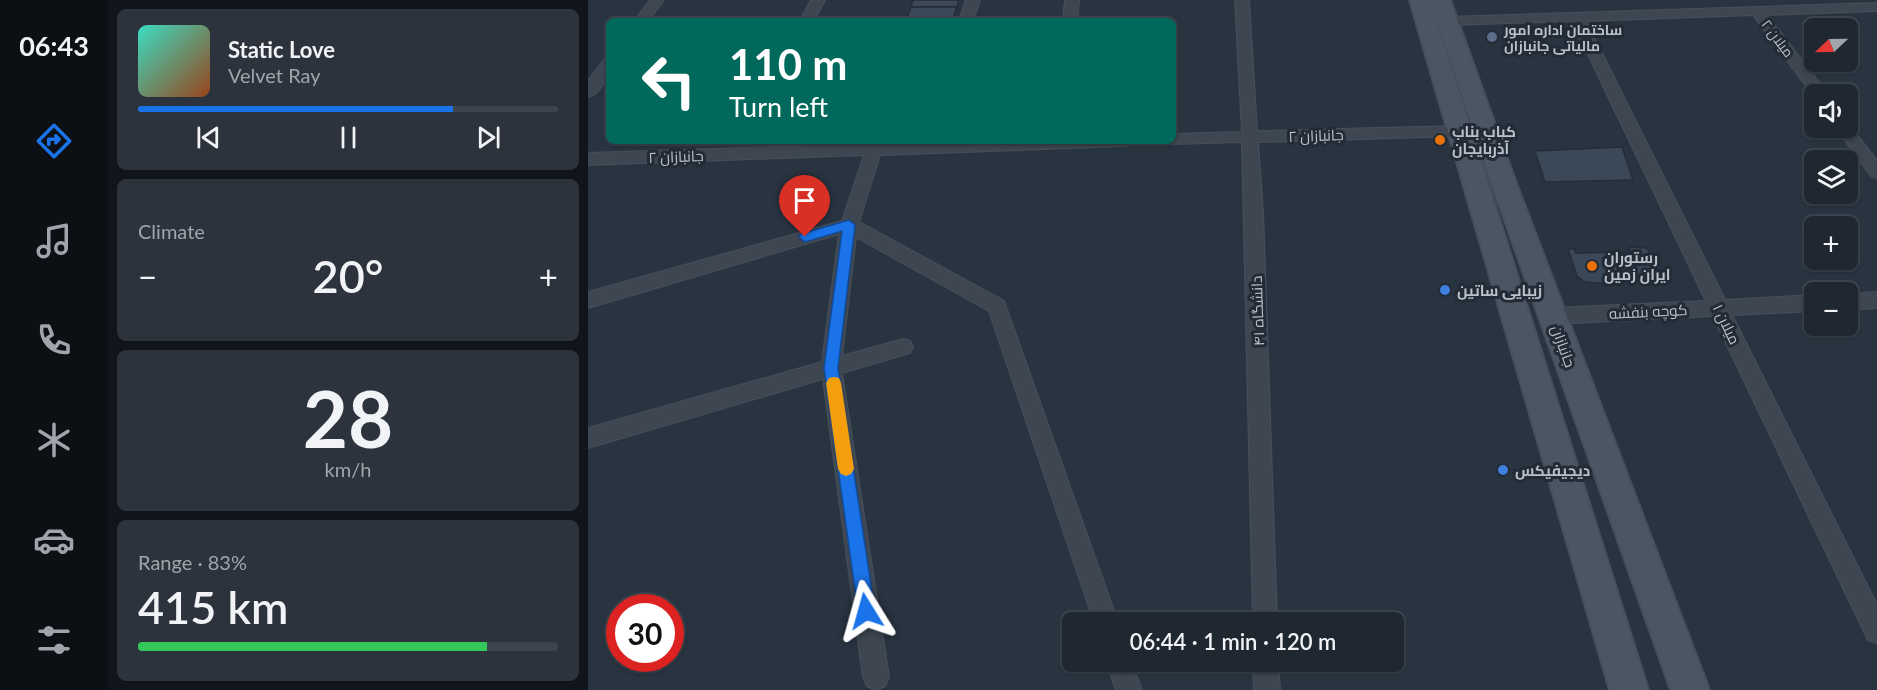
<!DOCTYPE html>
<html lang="en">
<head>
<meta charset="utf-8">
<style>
	body { margin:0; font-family:Lato,Cairo,sans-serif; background:#2c333d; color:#f1f3f6; height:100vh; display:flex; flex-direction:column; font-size:22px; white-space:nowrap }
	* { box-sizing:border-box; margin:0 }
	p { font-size:20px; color:#a1a5ab }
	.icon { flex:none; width:33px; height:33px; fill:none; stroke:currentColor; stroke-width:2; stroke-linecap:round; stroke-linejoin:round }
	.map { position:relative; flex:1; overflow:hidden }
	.details { display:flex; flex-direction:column; gap:9px; padding:9px; background:#11151b; width:480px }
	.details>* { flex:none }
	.hud { position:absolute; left:18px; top:18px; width:570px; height:126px; border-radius:9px; box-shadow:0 2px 4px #0004,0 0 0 2px #3c444d; background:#00695c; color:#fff; overflow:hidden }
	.needle { width:39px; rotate:248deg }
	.fabs { position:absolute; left:1216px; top:18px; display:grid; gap:12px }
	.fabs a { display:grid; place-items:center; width:54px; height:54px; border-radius:9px; background:#1f2731; box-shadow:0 2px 4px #0004,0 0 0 2px #3c444d; font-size:30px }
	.speed { position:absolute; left:18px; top:594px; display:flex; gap:12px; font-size:30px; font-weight:700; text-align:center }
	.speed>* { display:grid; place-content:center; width:78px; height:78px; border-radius:50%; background:#1f2731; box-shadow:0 2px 4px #0004,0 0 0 2px #3c444d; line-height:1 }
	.speed .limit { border:9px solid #d22; background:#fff; color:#111 }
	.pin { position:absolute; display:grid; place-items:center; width:51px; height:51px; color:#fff; margin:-62px -26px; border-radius:50% 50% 50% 0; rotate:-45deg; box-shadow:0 0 6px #0007 }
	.pin .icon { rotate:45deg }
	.me { position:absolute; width:66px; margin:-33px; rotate:352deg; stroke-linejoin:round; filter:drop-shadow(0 0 4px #0008) }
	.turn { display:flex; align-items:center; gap:21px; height:126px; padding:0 24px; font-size:27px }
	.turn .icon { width:78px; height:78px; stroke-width:2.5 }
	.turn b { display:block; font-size:42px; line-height:51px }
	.big { font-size:45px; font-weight:600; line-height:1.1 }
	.details .tile { flex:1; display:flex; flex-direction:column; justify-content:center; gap:9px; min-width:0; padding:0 21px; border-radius:9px; background:#2c333d }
	.details .dial { align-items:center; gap:0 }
	.dial b { font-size:78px; line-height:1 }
	.song { display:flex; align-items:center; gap:18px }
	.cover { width:72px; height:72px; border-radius:9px; background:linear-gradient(135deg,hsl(170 70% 55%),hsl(20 70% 35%)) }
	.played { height:6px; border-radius:3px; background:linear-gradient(90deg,#1a73e8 75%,#3c444d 75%) }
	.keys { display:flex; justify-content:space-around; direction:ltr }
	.heat { display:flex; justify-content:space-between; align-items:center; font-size:33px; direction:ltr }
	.charge { height:9px; border-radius:4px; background:linear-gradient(90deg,#34c759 83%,#3c444d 0) }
	.trip { position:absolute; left:474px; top:612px; width:342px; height:60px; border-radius:9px; background:#1f2731; box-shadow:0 2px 4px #0004,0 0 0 2px #3c444d; font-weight:600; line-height:60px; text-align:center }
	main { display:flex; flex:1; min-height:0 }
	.tab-bar { display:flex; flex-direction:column; width:108px; justify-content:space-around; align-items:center; background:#0c1014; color:#a1a5ab }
	.tab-bar .icon { width:42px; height:42px }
	.tab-bar .current { color:#1a73e8 }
	.tab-bar b { font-size:27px; color:#f1f3f6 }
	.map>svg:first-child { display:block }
	.building { fill:#3b4857; stroke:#242d38; stroke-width:1.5 }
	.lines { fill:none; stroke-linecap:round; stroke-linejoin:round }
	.minor-casing { stroke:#474f5a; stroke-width:2 }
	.secondary-casing { stroke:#474f5a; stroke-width:4 }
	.minor { fill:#3d4651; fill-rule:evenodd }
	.secondary { fill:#4b5564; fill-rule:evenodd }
	.route { fill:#1a73e8; stroke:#114b97; stroke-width:1.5 }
	.slow { fill:#f59e0b }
	.service-dot { fill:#5c6f8a; stroke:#222b36; stroke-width:2 }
	.food-dot { fill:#e8710a; stroke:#222b36; stroke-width:2 }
	.shop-dot { fill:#3f7fe0; stroke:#222b36; stroke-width:2 }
	.labels { text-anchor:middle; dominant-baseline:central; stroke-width:6; stroke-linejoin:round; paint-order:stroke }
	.far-poi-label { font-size:14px; font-weight:bold; fill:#bac1cb; stroke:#222b36; text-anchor:start }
	.far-street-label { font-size:14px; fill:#bac1cb; stroke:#222b36 }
	.poi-label { font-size:15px; font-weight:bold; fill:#bac1cb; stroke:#222b36; text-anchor:start }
	.street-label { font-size:15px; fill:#bac1cb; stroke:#222b36 }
</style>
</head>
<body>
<main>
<nav class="tab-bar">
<b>06:43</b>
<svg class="icon current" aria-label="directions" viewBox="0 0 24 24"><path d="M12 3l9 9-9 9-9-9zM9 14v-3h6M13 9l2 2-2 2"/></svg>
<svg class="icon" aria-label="music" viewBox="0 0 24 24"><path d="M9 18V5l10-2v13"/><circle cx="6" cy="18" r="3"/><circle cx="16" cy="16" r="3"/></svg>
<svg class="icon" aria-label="phone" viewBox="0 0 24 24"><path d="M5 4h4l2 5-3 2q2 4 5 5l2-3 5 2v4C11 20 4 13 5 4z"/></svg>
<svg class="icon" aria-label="climate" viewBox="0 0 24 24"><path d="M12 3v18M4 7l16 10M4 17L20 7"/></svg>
<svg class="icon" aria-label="car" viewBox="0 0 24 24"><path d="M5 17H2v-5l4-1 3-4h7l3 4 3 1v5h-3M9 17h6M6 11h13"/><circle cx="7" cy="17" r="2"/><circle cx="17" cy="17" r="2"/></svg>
<svg class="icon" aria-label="filters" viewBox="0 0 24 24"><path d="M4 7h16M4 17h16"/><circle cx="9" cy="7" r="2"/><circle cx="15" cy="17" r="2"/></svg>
</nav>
<section class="details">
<div class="tile">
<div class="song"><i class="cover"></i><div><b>Static Love</b><p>Velvet Ray</p></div></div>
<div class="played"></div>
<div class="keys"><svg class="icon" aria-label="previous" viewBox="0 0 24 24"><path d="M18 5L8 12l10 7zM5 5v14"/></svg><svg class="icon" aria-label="pause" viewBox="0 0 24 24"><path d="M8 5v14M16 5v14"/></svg><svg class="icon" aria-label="next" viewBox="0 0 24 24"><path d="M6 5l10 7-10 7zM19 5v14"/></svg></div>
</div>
<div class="tile"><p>Climate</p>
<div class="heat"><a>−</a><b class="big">20°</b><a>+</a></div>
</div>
<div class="tile dial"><b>28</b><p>km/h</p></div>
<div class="tile"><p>Range · 83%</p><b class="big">415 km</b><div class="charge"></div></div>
</section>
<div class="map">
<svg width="1289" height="690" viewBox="0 0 1289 690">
	<rect width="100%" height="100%" fill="#293441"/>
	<!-- building -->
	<g class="building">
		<polygon points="325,0 371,0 369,7 323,7"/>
		<polygon points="323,7 369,7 364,21 318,21"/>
		<polygon points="1034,147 1045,180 957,182 947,151"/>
		<polygon points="1041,247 1059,248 1072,280 1022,280 1023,284 997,282 989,276 980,249 986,249 988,253 1043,252"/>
	</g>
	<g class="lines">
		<!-- minor casing -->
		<g class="minor-casing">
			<g id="minor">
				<polygon points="62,0 76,0 60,21 46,21"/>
				<polygon points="223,0 237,0 226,21 212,21"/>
				<polygon points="378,0 392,0 385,21 371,21"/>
				<polygon points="477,0 491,0 489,21 475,21"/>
				<polygon points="647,0 661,0 669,131 872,126 878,127 880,131 878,135 872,136 670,142 675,213 689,622 665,622 654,142 585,144 578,141 585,141 585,134 654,132"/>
				<polygon points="1289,3 1289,11 1179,15 1240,94 1227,94 1227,98 1165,15 998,21 1137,300 1227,295 1227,311 1144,315 1289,605 1289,643 1280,640 1125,316 965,324 958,321 956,316 958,311 965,308 1118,301 984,21 860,25 853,21 860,17"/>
				<path d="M 21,58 C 21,72 15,93 0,97 L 0,81 L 16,60 Z"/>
				<polygon points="1260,124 1289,160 1289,178 1283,176 1248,128 1260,128"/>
				<polygon points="373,141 544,141 542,145 536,146 292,155 271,222 416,301 530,622 506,622 401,311 268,237 254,356 315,339 322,341 325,347 322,353 254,373 301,677 297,686 288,690 279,686 275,677 235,379 0,448 0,428 234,362 251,234 0,308 0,292 254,221 276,155 0,165 0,153"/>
				<polygon points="1289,292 1289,308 1260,310 1260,294"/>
				<polygon points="518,662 543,662 554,690 528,690"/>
				<polygon points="665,662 690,662 692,690 666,690"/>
			</g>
		</g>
		<!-- secondary casing -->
		<g class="secondary-casing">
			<g id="secondary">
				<polygon points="822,0 842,0 1060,690 1022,690"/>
				<polygon points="842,0 862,0 926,178 1121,690 1083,690 902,178"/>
			</g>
		</g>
		<!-- minor -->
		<use href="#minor" class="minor"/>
		<!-- secondary -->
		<use href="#secondary" class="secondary"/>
	</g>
	<!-- route -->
	<polygon class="route" points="261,220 267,225 250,368 287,611 284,617 278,619 272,617 270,611 236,368 254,231 217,242 211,237 213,234"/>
	<!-- slow -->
	<polygon class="slow" points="246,377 251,378 253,383 266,469 263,474 258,476 253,474 250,469 238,383 241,378"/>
	<!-- markers -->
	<circle class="service-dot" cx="904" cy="37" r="6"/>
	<g class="food-dot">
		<circle cx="852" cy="140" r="6"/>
		<circle cx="1004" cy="266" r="6"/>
	</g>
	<g class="shop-dot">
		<circle cx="857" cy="290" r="6"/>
		<circle cx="915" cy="470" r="6"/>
	</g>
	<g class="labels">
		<!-- far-poi labels -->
		<g class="far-poi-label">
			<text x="916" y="29">ساختمان اداره امور<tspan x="916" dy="16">مالیاتی جانبازان</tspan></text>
		</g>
		<!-- far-street labels -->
		<g class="far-street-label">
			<text transform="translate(1190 38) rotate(53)">میلان ۲</text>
		</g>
		<!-- poi labels -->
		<g class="poi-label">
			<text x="864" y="131">کباب بناب<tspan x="864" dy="17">آذربایجان</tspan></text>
			<text x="1016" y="257">رستوران<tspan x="1016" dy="17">ایران زمین</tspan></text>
			<text x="869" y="290">زیبایی ساتین</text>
			<text x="927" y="470">دیجیفیکس</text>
		</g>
		<!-- street labels -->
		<g class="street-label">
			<text transform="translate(728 135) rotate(-2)">جانبازان ۲</text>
			<text transform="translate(88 156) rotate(-2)">جانبازان ۲</text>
			<text transform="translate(669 311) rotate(-92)">دانشگاه ۴۱</text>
			<text transform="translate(1060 311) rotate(-3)">کوچه بنفشه</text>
			<text transform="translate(1139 324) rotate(64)">میلان ۱</text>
			<text transform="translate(976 346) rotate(70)">جانبازان</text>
		</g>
	</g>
</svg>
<div class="fabs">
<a><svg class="needle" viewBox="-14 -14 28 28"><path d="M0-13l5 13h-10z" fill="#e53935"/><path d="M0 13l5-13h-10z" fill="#a1a5ab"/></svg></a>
<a><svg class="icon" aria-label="sound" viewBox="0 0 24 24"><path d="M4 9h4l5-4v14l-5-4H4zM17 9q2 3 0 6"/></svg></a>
<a><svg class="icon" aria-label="layers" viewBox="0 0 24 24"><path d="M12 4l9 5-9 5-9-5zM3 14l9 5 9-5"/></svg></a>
<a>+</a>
<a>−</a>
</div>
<div class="speed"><div class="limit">30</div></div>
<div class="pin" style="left:217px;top:237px;background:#d93025"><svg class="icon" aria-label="arrive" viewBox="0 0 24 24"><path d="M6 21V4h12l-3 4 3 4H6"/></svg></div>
<svg class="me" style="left:278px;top:611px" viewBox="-20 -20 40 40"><path d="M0-17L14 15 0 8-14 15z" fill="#1a73e8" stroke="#fff" stroke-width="4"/></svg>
<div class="trip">06:44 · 1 min · 120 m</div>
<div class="hud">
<div class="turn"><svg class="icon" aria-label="left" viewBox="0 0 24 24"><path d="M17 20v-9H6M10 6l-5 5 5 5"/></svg><div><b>110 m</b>Turn left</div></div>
</div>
</div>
</main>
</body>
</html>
